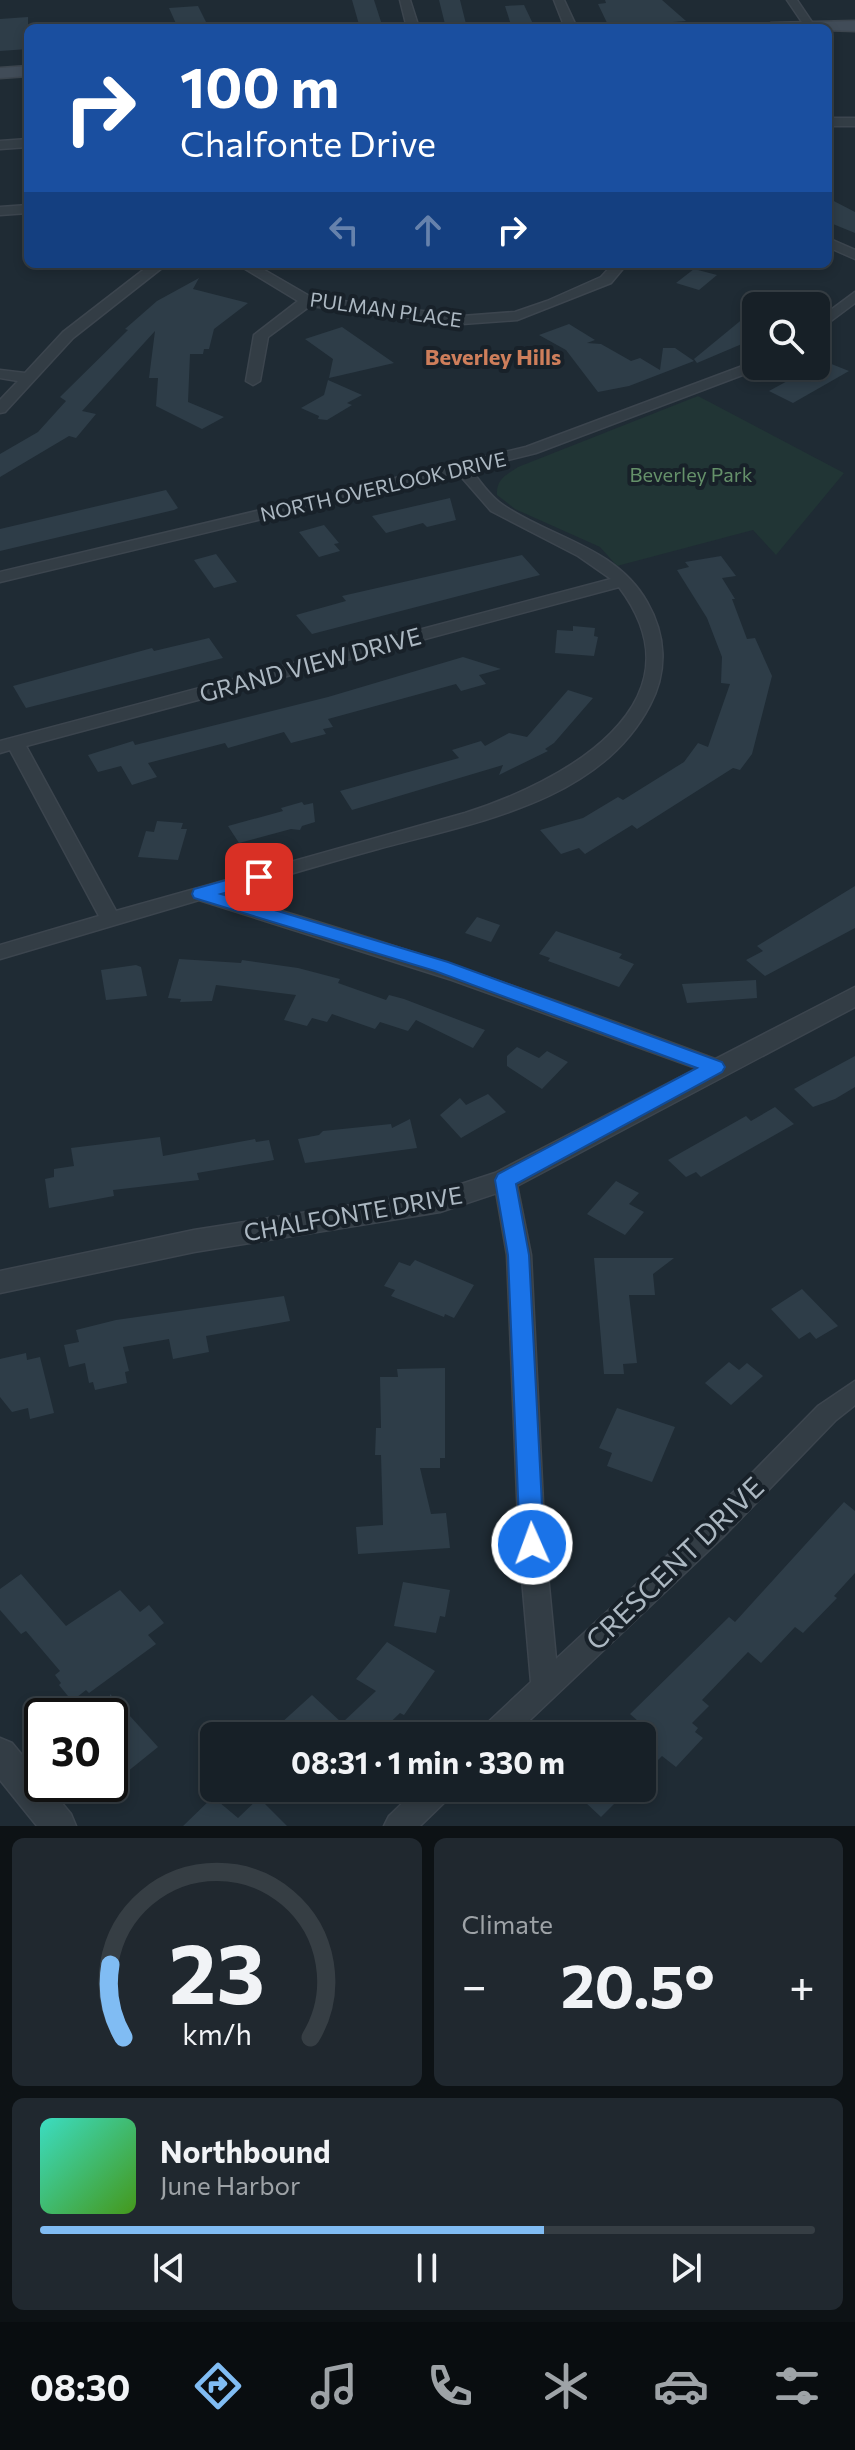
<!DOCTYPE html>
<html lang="en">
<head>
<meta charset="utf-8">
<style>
	body { margin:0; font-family:Commissioner,sans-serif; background:#20282f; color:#f1f3f6; height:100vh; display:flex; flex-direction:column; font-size:30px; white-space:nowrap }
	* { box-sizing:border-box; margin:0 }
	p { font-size:26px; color:#9ea3a7 }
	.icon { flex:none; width:44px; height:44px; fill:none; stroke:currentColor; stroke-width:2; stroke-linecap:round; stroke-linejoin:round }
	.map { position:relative; height:1826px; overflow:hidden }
	.panel { display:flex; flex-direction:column; gap:12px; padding:12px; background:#0d1215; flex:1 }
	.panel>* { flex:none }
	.banner { position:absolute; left:24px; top:24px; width:808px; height:244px; border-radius:12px; box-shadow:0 4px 12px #0003,0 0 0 2px #363e44; background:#1a4fa0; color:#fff; overflow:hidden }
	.controls { position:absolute; left:742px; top:292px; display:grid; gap:16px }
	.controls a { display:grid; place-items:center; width:88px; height:88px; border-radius:12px; background:#172027; box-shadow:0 4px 12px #0003,0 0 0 2px #363e44; font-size:40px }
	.speed { position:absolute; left:24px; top:1698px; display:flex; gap:16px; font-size:40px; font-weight:700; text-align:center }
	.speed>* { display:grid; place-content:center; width:104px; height:104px; border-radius:50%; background:#172027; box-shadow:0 4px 12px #0003,0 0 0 2px #363e44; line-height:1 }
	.speed .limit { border:4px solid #111; border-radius:12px; background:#fff; color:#111 }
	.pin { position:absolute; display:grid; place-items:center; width:68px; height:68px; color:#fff; margin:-34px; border-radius:16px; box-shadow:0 4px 12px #0006 }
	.me { position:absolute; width:88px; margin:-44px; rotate:358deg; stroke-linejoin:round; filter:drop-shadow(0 0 6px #0008) }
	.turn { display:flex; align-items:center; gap:28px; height:168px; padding:0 24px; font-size:36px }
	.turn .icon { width:104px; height:104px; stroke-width:2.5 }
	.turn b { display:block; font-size:56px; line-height:68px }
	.lanes { display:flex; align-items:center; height:76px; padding:0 24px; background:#0003; justify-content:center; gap:40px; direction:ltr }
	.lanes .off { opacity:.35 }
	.big { font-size:60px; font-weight:700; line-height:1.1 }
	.panel .tile { flex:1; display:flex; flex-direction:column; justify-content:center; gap:12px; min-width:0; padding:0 28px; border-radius:12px; background:#20282f }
	.panel .dial { align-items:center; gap:0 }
	.dial svg { height:208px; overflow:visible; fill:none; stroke:#363e44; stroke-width:7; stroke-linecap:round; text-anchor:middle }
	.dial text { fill:#f1f3f6; stroke:none }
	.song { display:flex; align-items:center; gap:24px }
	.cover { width:96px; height:96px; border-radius:12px; background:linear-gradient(135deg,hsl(170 70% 55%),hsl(100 70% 35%)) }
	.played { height:8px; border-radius:4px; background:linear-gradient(90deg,#80bcf3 65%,#363e44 65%) }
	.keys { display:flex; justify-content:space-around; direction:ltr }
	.heat { display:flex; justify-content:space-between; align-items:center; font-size:44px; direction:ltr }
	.panel .tiles { flex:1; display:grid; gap:12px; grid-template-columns:1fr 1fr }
	.tile:last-child { grid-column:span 2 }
	.trip { position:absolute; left:200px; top:1722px; width:456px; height:80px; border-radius:12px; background:#172027; box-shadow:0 4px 12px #0003,0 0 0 2px #363e44; font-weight:700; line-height:80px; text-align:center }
	.tab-bar { display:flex; height:128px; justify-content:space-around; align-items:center; background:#090d10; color:#9ea3a7 }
	.tab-bar .icon { width:56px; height:56px }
	.tab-bar .active { color:#80bcf3 }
	.tab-bar b { font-size:36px; color:#f1f3f6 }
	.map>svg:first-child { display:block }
	.green { fill:#213535 }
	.building { fill:#2e3d48 }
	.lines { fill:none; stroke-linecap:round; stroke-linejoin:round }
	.minor-casing { stroke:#3c454e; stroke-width:3 }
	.tertiary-casing { stroke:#3c454e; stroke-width:3 }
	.secondary-casing { stroke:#3c454e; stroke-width:3 }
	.minor { fill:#333d45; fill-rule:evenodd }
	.tertiary { fill:#333d45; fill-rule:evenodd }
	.secondary { fill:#414c58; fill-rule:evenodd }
	.route { fill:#1a73e8; stroke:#114b97; stroke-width:2 }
	.labels { text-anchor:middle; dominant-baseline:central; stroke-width:8; stroke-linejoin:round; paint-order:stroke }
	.far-street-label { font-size:20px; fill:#acb8c2; stroke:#182129 }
	.far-park-label { font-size:20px; fill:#65916a; stroke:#182129 }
	.far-neighbourhood-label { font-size:22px; font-weight:bold; fill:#ce7e5b; stroke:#182129 }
	.street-label { font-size:24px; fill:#acb8c2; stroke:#182129 }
	.near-street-label { font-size:28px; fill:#acb8c2; stroke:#182129 }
</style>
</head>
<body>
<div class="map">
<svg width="855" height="1826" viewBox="0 0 855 1826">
	<rect width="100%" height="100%" fill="#1f2b34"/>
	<!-- green -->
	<path class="green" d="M 698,396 L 844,473 L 776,555 L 753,530 L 617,566 L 600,547 L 515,509 L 497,495 C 496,479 506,475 518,467 Z"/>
	<!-- building -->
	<g class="building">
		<polygon points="352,0 374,0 383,28 360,28"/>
		<polygon points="439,0 460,0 467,28 446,28"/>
		<polygon points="605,0 662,0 686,21 609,27 598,4 606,3"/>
		<polygon points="524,5 535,28 512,28 505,6"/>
		<polygon points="198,6 209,28 178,28 169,8"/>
		<polygon points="28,17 28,49 0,51 0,19"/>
		<polygon points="828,198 855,212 855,233 828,222"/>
		<polygon points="694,269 717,275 699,290 676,283"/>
		<polygon points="199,278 193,289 248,303 214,329 209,349 204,349 203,354 190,354 188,402 224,417 202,429 156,406 158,378 149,378 155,331 82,411 96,414 76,438 69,436 0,477 0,454 38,432 66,401 60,397 128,330 125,329 157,301"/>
		<polygon points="756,308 756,338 697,363 694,359"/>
		<polygon points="569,324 595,340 587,343 601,344 631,361 640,358 660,370 663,348 675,348 694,361 629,386 598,392 566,350 539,335"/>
		<polygon points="342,327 394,363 329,378 333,359 305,339"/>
		<polygon points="824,361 849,371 793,403 769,391"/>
		<polygon points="328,380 362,395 347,403 352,405 327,420 318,419 319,416 301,408 324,395"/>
		<polygon points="166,490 178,508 174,510 0,551 0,529"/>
		<polygon points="450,498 456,520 427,527 423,523 386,533 372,516"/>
		<polygon points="324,525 339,543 334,544 340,551 319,557 299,532"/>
		<polygon points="216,554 237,582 214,588 194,560"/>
		<polygon points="522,555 540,575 312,634 296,615 346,601 342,596"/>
		<polygon points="721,556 736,576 722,578 735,599 732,599 747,639 755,638 772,676 752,754 740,770 733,768 637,829 632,825 585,854 579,848 561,854 540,830 583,818 618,797 623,800 684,762 698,743 708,747 730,684 721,683 722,657 707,618 677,570 689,567 685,562"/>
		<polygon points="573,626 595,628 594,636 598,637 594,656 555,653 557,630 573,631"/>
		<polygon points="209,638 223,658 26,708 13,686 152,648 154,651"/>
		<polygon points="463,657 501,669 479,675 486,684 461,691 456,684 328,719 333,727 323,729 326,734 291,743 284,732 228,748 225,743 148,763 157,777 132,785 121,766 98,772 88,755 133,741 135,745 328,697"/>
		<polygon points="568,690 593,698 554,743 545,749 548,751 499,775 503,765 352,810 340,791 459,758 452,750 481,741 485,746 509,733 527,737"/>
		<polygon points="302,802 304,805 313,803 315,822 302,826 300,830 291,829 239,843 228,826 283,811 281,808"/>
		<polygon points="157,821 183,823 181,829 187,829 178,860 138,857 146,831 154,832"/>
		<polygon points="855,886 855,928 765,976 746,960 763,951 757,946"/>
		<polygon points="477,917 500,925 491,942 465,933"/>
		<polygon points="556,931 622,954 619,958 634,964 619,987 548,961 550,958 539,954"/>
		<polygon points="179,959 241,963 242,960 298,968 340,979 338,983 386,1000 389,995 404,999 485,1030 473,1048 416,1020 408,1031 380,1022 375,1029 332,1014 327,1022 312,1018 307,1026 284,1020 296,995 216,985 212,1001 180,1002 181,999 168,998"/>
		<polygon points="136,965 141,967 147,996 106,1000 101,970"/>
		<polygon points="756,980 757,998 687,1003 682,984"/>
		<polygon points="517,1047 539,1058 547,1051 568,1062 542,1089 507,1066 507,1056"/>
		<polygon points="855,1056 855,1087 835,1099 813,1107 794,1089"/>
		<polygon points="488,1094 506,1112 461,1138 440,1115 460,1098 466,1105"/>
		<polygon points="775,1107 794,1124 701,1177 696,1172 686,1177 668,1160 746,1116 751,1121"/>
		<polygon points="410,1119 417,1148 305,1163 298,1139 319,1135 323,1131 391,1124 392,1128"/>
		<polygon points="160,1137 163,1156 255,1139 256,1142 269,1140 274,1160 197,1173 199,1180 113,1190 114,1196 49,1208 45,1179 54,1177 54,1169 74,1166 71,1148"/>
		<polygon points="616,1181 639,1193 629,1204 644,1212 625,1235 587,1214"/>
		<polygon points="594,1258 674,1258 653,1274 655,1295 629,1295 637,1363 623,1364 624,1374 604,1374"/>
		<polygon points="415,1260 474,1285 454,1318 445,1314 444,1317 391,1296 395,1290 384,1286 399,1262 410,1266"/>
		<polygon points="802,1289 838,1326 816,1339 810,1332 799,1339 771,1309"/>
		<polygon points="284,1296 290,1321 206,1336 209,1352 173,1359 169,1339 123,1347 129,1371 125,1372 127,1383 95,1390 93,1382 89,1383 85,1363 69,1367 64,1345 79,1342 76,1330 116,1320"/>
		<polygon points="26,1353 27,1360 40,1357 54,1413 30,1419 28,1408 12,1412 0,1397 0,1359"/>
		<polygon points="729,1362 739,1370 747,1363 763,1376 731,1405 705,1383"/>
		<polygon points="445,1368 445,1458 440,1458 440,1468 420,1468 431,1514 446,1513 450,1548 358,1554 356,1527 383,1525 381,1455 375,1455 376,1428 381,1428 380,1377 398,1377 397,1369"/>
		<polygon points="617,1408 675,1427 652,1482 607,1466 612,1453 599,1448"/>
		<polygon points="844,1502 855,1511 855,1573 834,1596 837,1598 803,1633 795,1627 761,1663 748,1652 702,1700 709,1706 692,1723 698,1728 695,1732 703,1738 676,1767 662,1756 642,1776 642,1735 647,1729 630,1714 729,1617 735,1622"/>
		<polygon points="21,1574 66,1626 120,1590 140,1612 149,1605 164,1623 148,1635 156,1644 89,1693 86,1690 72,1701 59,1685 61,1683 55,1675 60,1671 26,1631 21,1634 0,1610 0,1589"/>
		<polygon points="403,1582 450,1590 445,1617 440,1616 436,1633 394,1626"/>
		<polygon points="387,1642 435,1671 404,1715 400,1713 376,1736 293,1736 280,1724 312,1695 342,1723 376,1691 356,1679"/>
		<polygon points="110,1694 158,1747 127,1772 110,1752"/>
		<polygon points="578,1788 630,1788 601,1817 584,1801 588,1797"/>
		<polygon points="213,1797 238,1818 259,1798 287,1826 183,1826"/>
	</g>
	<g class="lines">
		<!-- minor casing -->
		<g class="minor-casing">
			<g id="minor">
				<polygon points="400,0 410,0 419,28 407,28"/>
				<polygon points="554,0 564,0 577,28 565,28"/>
				<polygon points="787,0 797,0 816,28 806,28"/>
				<rect x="828" y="118" width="27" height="8"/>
				<polygon points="28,139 28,147 0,149 0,141"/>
				<polygon points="28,205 28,213 0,215 0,207"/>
				<polygon points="828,238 855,250 855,259 828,247"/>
				<polygon points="151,264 167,264 73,338 5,412 0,413 0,400 18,381 0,378 0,370 25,373 63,332"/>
				<polygon points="237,264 254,264 311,297 462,316 515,312 547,301 601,277 613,264 626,265 611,283 517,320 462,324 310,306 268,337 260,381 253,385 246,381 254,335 298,301"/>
				<polygon points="855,292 855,303 816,332 816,321"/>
				<path d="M 756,361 L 756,366 L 763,366 L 761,368 L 536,453 L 471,469 C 480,482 490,496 503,505 C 551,538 616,547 647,602 C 666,635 668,671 650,705 C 599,804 470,823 374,850 C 323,864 273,879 223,894 C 392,942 558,1000 723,1062 L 726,1067 L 723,1072 L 707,1072 L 452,980 L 199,900 L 0,959 L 0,945 L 99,916 L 10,750 L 0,753 L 0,741 L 611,579 L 578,556 L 491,511 L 457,472 L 0,582 L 0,572 L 526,447 ZM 619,587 C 708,705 560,783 465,813 L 116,911 L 26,746 Z"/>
				<polygon points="505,1171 513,1174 516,1180 531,1255 545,1544 556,1659 705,1521 818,1406 855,1381 855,1405 836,1420 723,1537 513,1736 479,1736 483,1727 531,1682 519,1544 507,1255 494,1180 497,1174"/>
				<polygon points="418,1788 453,1788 449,1798 420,1826 384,1826 389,1816"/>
			</g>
		</g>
		<!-- tertiary casing -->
		<g class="tertiary-casing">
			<g id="tertiary">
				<polygon points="855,987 855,1007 515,1187 440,1212 194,1252 0,1293 0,1271 194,1230 440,1191 495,1173"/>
				<polygon points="0,1738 12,1743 42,1779 42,1784 46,1784 71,1814 76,1826 37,1826 0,1780"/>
			</g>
		</g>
		<!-- secondary casing -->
		<g class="secondary-casing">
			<g id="secondary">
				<polygon points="855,21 855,31 763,28 771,23"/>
				<polygon points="28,66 28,76 0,78 0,68"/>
			</g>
		</g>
		<!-- minor -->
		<use href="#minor" class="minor"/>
		<!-- tertiary -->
		<use href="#tertiary" class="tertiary"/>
		<!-- secondary -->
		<use href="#secondary" class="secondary"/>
	</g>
	<!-- route -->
	<polygon class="route" points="259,871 268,877 266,881 221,894 448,962 722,1062 725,1067 722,1072 516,1184 529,1255 544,1544 540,1551 532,1554 524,1551 520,1544 508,1255 495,1180 498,1174 697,1068 435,971 194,898 192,894 194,889"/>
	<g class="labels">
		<!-- far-street labels -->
		<g class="far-street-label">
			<text transform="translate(386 309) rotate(8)">PULMAN PLACE</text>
			<text transform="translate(383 486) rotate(-13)">NORTH OVERLOOK DRIVE</text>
		</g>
		<!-- far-park labels -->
		<g class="far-park-label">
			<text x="691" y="474">Beverley Park</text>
		</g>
		<!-- far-neighbourhood labels -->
		<g class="far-neighbourhood-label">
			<text x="493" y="356">Beverley Hills</text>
		</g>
		<!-- street labels -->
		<g class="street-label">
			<text transform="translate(310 664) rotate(-15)">GRAND VIEW DRIVE</text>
			<text transform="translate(353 1213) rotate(-10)">CHALFONTE DRIVE</text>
		</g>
		<!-- near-street labels -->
		<g class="near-street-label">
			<text transform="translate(674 1563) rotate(-44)">CRESCENT DRIVE</text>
		</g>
	</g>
</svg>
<div class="controls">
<a><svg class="icon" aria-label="search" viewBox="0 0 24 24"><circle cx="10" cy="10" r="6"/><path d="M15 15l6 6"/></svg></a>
</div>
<div class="speed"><div class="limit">30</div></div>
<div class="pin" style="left:259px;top:877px;background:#d93025"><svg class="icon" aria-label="arrive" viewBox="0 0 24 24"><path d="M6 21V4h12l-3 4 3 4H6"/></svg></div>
<svg class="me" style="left:532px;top:1544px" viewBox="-20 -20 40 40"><circle r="17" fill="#1a73e8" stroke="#fff" stroke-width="3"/><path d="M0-11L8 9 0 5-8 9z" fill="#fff"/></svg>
<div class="trip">08:31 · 1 min · 330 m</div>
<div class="banner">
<div class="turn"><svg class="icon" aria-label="right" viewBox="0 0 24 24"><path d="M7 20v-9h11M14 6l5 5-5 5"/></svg><div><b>100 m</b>Chalfonte Drive</div></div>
<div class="lanes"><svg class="icon off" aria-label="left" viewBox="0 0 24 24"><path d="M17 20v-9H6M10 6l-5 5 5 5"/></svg><svg class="icon off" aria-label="ahead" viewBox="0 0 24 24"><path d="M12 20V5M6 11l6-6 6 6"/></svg><svg class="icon" aria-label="right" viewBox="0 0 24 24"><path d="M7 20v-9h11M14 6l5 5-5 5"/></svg></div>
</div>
</div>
<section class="panel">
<div class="tiles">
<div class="tile dial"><svg viewBox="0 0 100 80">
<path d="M14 69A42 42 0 1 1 86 69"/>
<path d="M14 69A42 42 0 0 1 9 41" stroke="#80bcf3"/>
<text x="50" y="56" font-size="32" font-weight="700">23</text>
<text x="50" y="72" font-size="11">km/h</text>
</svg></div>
<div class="tile"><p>Climate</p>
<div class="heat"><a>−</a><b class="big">20.5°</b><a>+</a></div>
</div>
<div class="tile">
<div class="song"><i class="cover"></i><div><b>Northbound</b><p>June Harbor</p></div></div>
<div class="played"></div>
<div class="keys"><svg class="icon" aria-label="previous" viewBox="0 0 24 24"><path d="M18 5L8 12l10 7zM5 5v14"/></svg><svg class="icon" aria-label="pause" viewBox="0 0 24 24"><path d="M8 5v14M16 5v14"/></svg><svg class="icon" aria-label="next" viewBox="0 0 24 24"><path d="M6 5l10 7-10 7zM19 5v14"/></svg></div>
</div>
</div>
</section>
<nav class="tab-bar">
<b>08:30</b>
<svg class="icon active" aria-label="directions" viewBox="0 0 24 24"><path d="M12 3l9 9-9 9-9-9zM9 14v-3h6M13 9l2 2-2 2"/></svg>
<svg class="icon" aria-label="music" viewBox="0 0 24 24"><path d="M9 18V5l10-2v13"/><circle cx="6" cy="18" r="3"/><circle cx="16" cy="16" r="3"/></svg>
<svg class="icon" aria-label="phone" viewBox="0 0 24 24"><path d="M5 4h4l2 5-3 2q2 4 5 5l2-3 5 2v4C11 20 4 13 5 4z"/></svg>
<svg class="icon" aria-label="climate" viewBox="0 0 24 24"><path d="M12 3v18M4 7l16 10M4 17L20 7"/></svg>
<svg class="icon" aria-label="car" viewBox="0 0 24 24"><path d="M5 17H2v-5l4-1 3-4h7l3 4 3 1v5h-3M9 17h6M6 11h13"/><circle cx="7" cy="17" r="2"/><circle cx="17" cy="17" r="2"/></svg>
<svg class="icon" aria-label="filters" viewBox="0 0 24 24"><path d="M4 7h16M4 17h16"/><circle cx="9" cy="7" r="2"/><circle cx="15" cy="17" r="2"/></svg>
</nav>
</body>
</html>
